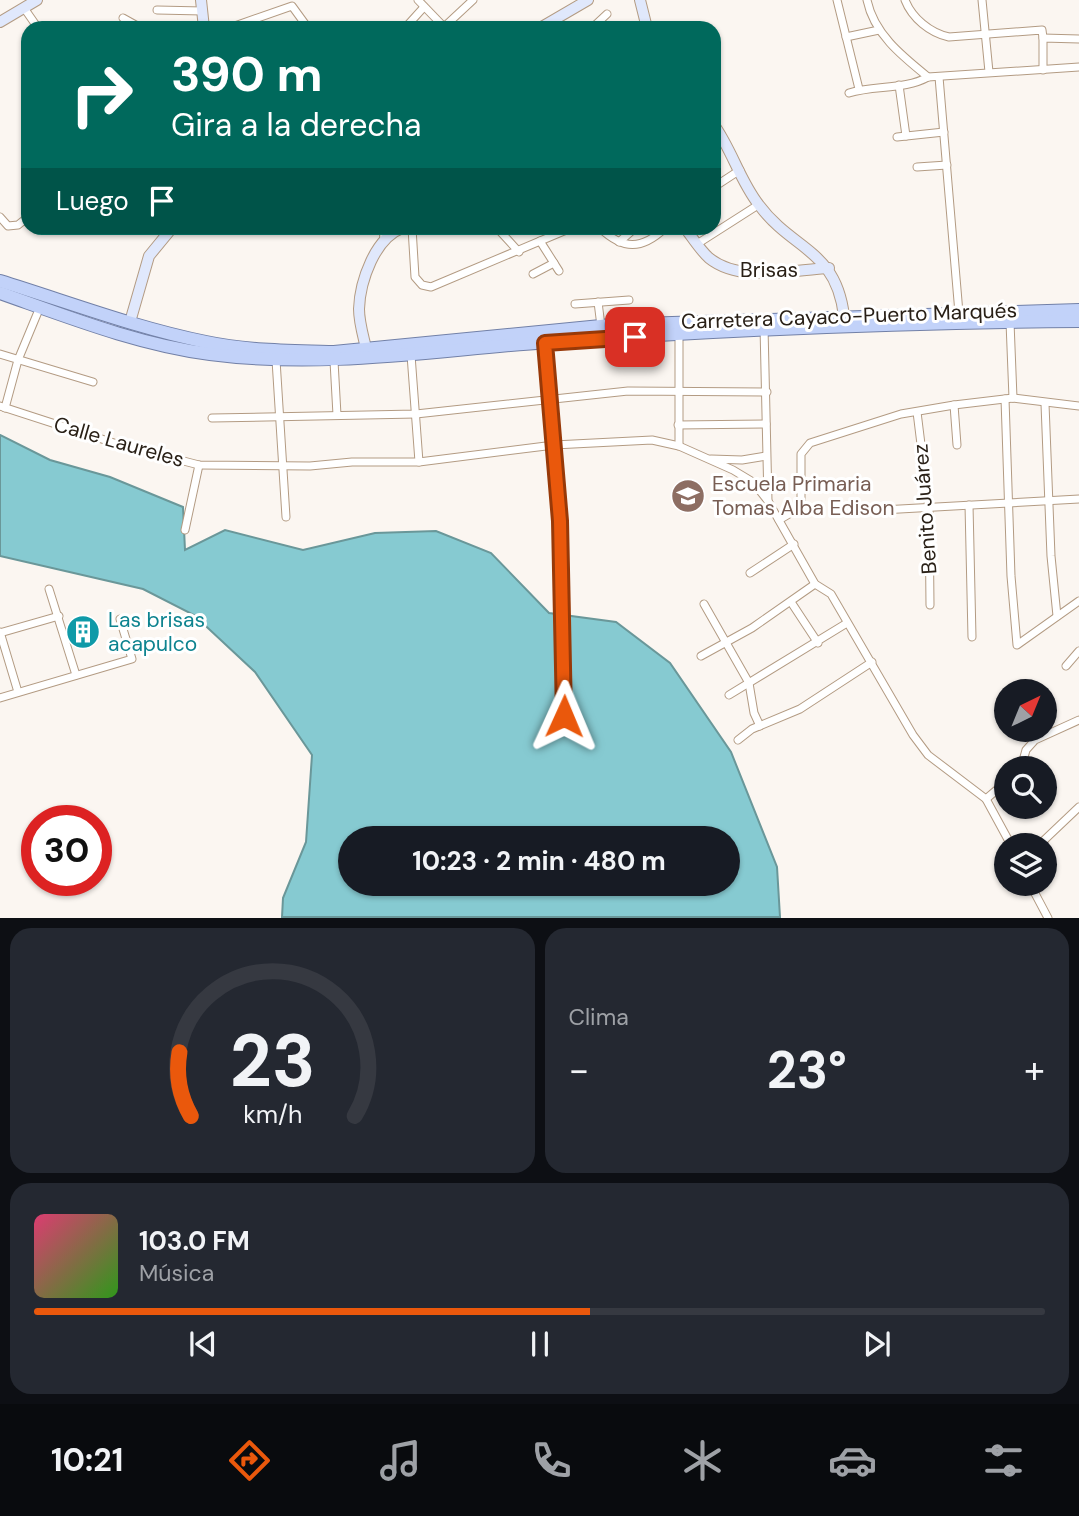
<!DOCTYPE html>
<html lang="es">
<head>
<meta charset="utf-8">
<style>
	body { margin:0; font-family:"DM Sans",sans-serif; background:#242831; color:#f1f3f6; height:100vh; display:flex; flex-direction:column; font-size:26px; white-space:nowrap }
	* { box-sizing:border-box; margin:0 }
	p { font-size:23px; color:#9ea1a6 }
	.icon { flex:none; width:38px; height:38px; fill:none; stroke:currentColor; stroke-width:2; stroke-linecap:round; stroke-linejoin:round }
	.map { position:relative; height:918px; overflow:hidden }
	.sheet { display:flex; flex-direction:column; gap:10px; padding:10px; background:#0d0f14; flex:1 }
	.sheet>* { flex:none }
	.banner { position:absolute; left:21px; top:21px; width:700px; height:214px; border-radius:21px; box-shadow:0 2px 5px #0004; background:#00695c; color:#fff; overflow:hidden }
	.needle { width:46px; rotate:43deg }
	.controls { position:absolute; left:994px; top:679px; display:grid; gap:14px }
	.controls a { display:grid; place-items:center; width:63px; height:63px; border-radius:50%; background:#171b24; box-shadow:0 2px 5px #0004; font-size:35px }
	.speed { position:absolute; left:21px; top:805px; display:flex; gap:14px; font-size:35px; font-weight:700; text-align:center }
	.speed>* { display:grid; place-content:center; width:91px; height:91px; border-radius:50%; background:#171b24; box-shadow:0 2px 5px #0004; line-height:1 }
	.speed .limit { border:10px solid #d22; background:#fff; color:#111 }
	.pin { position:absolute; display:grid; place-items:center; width:60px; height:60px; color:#fff; margin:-30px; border-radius:14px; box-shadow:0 4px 10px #0006 }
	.me { position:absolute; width:77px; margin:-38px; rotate:1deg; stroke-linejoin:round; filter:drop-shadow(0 0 5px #0008) }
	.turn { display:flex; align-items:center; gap:24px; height:147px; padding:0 35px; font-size:32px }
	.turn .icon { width:91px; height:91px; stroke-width:2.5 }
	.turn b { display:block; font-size:49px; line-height:60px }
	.then { display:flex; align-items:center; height:66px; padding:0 35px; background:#0003; gap:14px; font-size:26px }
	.big { font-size:52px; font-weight:700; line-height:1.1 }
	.sheet .tile { flex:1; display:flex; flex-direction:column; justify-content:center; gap:10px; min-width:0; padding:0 24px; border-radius:21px; background:#242831 }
	.sheet .dial { align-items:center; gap:0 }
	.dial svg { height:182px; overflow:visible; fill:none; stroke:#363941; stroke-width:7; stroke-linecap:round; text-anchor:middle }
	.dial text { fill:#f1f3f6; stroke:none }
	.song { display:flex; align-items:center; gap:21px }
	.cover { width:84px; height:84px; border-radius:10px; background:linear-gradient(135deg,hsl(340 70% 55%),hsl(110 70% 35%)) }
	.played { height:7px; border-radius:4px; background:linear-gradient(90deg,#ea580c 55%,#363941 55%) }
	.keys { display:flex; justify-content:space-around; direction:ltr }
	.heat { display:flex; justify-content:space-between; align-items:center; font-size:38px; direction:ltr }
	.sheet .tiles { flex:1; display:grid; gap:10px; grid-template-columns:1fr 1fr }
	.tile:last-child { grid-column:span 2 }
	.trip { position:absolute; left:338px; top:826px; width:402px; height:70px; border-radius:35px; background:#171b24; box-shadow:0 2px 5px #0004; font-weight:700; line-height:70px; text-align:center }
	.tabs { display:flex; height:112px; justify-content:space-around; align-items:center; background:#090b0e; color:#9ea1a6 }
	.tabs .icon { width:49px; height:49px }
	.tabs .active { color:#ea580c }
	.tabs b { font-size:32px; color:#f1f3f6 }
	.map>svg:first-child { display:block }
	.water { fill:#86cad1; stroke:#6a9799; stroke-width:2; fill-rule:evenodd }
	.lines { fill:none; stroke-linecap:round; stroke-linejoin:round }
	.street-casing { stroke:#b39b83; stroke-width:9 }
	.secondary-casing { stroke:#b39b83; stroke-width:12 }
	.primary-casing { stroke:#7280a7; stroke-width:14 }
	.highway-casing { stroke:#7280a7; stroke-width:16 }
	.street { stroke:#fff; stroke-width:7 }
	.secondary { stroke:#e0e8fc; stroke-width:10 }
	.primary { stroke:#c2d2f9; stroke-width:12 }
	.highway { stroke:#99b4f5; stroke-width:14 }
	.route-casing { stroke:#983908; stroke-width:18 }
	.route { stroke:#ea580c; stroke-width:12 }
	.labels { text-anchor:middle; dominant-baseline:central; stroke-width:6; stroke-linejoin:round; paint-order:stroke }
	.street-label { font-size:21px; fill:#292017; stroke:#fff }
	.education-label { font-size:21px; fill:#785e54; stroke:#fff; text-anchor:start }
	.culture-label { font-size:21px; fill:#0d838f; stroke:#fff; text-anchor:start }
</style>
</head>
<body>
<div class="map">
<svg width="1079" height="918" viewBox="0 0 1079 918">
	<rect width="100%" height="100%" fill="#fbf6f1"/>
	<!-- water -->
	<path class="water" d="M 0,435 L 50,460 L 110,477 L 183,507 L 185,550 L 225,530 L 303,550 L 375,533 L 436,531 L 491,553 L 549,613 L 616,622 L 670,663 L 731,752 L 777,867 L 780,917 L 282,917 L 283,898 L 306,842 L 312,755 L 255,672 L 194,615 L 143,589 L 0,556 ZM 350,838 L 728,838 L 728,884 L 350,884 Z"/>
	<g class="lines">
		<!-- street casing -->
		<g class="street-casing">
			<g id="street">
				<polyline points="418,0 445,28"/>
				<polyline points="837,0 859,89"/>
				<path d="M 867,0 C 874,34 902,56 928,77"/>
				<path d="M 905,0 C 912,18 930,33 949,37 L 1042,30 L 1043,38"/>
				<polyline points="982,0 989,72"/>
				<polyline points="24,8 38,28"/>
				<polyline points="157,10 203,11"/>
				<polyline points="123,18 141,28"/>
				<polyline points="444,27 473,0"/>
				<polyline points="229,28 292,6 308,28"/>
				<polyline points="405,28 424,7"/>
				<polyline points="592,28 607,14"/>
				<polyline points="846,37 879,30"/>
				<polyline points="1043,70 1043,38 1079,39"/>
				<polyline points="939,77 959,313"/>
				<polyline points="899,85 906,136"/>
				<path d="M 849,93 C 874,85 905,90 928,77 L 1079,67"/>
				<polyline points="897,137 944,132"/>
				<polyline points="917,167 947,165"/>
				<polyline points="714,187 740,170"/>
				<polyline points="0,217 8,226 18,225 28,217"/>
				<polyline points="383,228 384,239"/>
				<polyline points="412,228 415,277 422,285 431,287 571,228"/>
				<polyline points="497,228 519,252"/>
				<path d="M 600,228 C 623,250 642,250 665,228"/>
				<polyline points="540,241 559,271"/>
				<polyline points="619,242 635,228"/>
				<polyline points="697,244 758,205"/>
				<polyline points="533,274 554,263"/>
				<polyline points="598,302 601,326"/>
				<polyline points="575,304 629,300"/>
				<polyline points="1010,322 1013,398"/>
				<polyline points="764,327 768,501 815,584 831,594 913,735 928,755 986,799 1011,845"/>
				<polyline points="545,343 560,521 563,716"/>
				<polyline points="0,354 93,382"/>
				<polyline points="411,355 419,462"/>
				<polyline points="276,360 286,517"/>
				<polyline points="334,361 337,415"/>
				<polyline points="1005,399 1011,576 1017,645 1079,601"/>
				<polyline points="1045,404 1051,556 1057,616"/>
				<polyline points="954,405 957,445"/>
				<polyline points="0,406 114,443 199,465 310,466 352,462 419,462 554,445 652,440 679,446 733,470 753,482 768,501"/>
				<polyline points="5,408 18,360 40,307"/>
				<polyline points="917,412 929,509 930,605"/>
				<polyline points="212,418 416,414 628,391 767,392"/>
				<polyline points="678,425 766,424"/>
				<polyline points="679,446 679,334"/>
				<polyline points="711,459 742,460 766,456"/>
				<polyline points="969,505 972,637"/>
				<polyline points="882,510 1079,499"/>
				<polyline points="779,520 801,507 801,454 810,443 901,414 954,405 1013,398 1079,406"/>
				<polyline points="185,530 199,465"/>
				<polyline points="750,573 794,544"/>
				<polyline points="49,589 76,675"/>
				<polyline points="791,602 818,643"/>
				<polyline points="704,604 749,683 754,713 760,726"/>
				<polyline points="0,632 18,692"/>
				<polyline points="0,633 59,616"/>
				<polyline points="701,656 752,628 815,584"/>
				<polyline points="1066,666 1079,651"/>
				<polyline points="729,695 847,623"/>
				<polyline points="0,698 132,659 120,619"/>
				<polyline points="738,740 752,729 800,709 872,662"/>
				<polyline points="1021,768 1026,750 1035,740 1079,720"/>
				<polyline points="986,799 1006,782"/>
				<polyline points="1039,845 1079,807"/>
				<polyline points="1030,884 1048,918"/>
			</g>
		</g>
		<!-- secondary casing -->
		<g class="secondary-casing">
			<g id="secondary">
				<polyline points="201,0 204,28"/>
				<polyline points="640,0 647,28"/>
				<polyline points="0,22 37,0"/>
				<polyline points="540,28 588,0"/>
				<path d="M 714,125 C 732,150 740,181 759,205 C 793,251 836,249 844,316"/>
				<path d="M 685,228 C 692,237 700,250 709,258 C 740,283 791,270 829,268"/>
				<polyline points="130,322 149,256 172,228"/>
				<path d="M 366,348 C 363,335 359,322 359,309 C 360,281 375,238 402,228"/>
			</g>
		</g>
		<!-- primary casing -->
		<g class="primary-casing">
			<g id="primary">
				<path d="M 0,281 C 68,302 136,328 206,342 C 248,351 292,351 334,352 L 611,325 L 1079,310"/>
				<path d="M 0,293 C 68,317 139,345 210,354 C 324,369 435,350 548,342 C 725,330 902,322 1079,321"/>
			</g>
		</g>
		<!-- highway casing -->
		<g class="highway-casing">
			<polyline id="highway" points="611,325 612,338"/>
		</g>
		<!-- street -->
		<use href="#street" class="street"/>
		<!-- secondary -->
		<use href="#secondary" class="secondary"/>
		<!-- primary -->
		<use href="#primary" class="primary"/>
		<!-- highway -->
		<use href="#highway" class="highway"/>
	</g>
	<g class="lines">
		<!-- route casing -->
		<g class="route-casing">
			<polyline id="route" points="564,716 560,521 545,343 635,337"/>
		</g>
		<!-- route -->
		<use href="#route" class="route"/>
	</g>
	<!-- icons -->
	<defs>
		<g id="school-disc" transform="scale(1.75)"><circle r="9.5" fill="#8d6e63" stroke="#fff"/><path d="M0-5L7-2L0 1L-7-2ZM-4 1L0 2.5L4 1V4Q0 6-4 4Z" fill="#fff"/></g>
		<g id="building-disc" transform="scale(1.75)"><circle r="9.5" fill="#0f9aa8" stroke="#fff"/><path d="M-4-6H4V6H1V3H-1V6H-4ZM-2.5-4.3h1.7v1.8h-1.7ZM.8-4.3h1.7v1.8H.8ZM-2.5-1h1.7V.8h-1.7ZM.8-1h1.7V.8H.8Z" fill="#fff"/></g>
	</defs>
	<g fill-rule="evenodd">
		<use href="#school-disc" x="688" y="496"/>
		<use href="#building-disc" x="83" y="632"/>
	</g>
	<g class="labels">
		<!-- street labels -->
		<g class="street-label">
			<text x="769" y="270">Brisas</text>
			<text transform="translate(849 316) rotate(-2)">Carretera Cayaco-Puerto Marqués</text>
			<text transform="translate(119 442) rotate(16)">Calle Laureles</text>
			<text transform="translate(925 509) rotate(-94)">Benito Juárez</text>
		</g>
		<!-- education labels -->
		<g class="education-label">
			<text x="712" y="484">Escuela Primaria<tspan x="712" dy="24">Tomas Alba Edison</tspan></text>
		</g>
		<!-- culture labels -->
		<g class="culture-label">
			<text x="108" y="620">Las brisas<tspan x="108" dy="24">acapulco</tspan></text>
		</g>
	</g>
</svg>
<div class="controls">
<a><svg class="needle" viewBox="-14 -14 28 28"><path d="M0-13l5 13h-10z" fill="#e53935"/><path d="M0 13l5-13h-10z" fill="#9ea1a6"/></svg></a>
<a><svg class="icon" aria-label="search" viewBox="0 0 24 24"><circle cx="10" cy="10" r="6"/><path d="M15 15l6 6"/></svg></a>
<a><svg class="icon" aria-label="layers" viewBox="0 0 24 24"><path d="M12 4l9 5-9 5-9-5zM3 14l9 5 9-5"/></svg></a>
</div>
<div class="speed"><div class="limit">30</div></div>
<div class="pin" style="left:635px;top:337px;background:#d93025"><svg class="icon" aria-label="arrive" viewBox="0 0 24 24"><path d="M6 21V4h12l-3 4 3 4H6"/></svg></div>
<svg class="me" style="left:564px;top:716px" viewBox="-20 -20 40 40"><path d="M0-17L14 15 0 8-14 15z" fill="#ea580c" stroke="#fff" stroke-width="4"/></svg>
<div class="trip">10:23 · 2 min · 480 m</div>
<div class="banner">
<div class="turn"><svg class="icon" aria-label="right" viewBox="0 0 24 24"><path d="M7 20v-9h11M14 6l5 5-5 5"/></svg><div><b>390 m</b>Gira a la derecha</div></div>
<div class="then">Luego<svg class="icon" aria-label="arrive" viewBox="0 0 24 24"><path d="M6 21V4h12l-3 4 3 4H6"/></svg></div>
</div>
</div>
<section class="sheet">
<div class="tiles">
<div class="tile dial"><svg viewBox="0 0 100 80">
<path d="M14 69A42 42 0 1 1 86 69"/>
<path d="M14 69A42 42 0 0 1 9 41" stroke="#ea580c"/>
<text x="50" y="56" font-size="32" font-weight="700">23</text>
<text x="50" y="72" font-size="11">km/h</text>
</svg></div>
<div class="tile"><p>Clima</p>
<div class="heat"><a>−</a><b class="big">23°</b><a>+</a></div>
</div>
<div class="tile">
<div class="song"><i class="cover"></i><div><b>103.0 FM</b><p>Música</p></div></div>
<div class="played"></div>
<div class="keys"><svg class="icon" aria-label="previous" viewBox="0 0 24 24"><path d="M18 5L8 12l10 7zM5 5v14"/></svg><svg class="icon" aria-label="pause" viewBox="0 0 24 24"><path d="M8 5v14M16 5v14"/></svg><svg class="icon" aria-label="next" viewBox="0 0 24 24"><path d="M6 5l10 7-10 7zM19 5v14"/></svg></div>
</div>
</div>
</section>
<nav class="tabs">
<b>10:21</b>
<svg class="icon active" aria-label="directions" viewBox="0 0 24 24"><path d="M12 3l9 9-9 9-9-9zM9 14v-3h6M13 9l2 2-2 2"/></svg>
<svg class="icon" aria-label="music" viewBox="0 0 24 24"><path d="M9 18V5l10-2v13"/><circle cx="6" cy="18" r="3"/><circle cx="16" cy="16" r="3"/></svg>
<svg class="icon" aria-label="phone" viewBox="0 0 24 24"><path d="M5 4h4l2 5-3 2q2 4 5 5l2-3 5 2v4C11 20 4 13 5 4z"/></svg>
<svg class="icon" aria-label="climate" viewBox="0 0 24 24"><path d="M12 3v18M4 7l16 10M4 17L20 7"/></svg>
<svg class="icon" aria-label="car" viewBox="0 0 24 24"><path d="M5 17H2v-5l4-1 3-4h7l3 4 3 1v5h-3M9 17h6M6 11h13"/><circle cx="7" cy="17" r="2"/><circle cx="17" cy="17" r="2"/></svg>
<svg class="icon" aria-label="filters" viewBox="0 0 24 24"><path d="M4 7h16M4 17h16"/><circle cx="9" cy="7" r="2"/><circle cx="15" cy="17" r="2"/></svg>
</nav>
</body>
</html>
